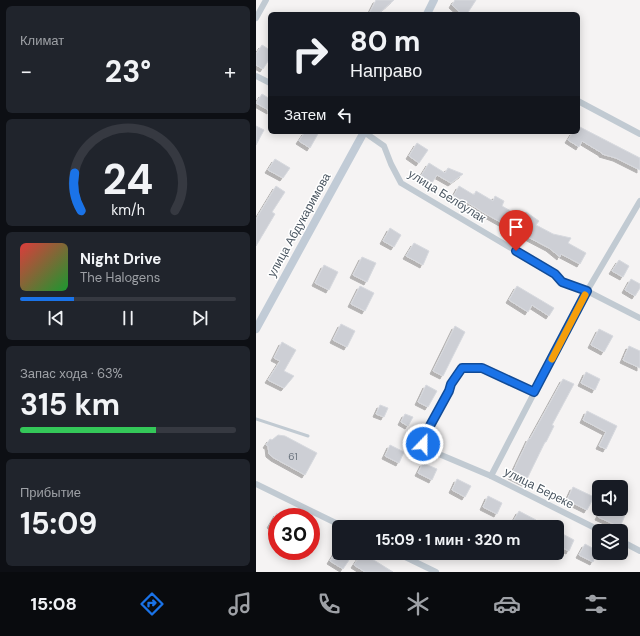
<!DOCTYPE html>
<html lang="ru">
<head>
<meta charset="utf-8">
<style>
	body { margin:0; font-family:"DM Sans",sans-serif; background:#20242c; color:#f1f3f6; height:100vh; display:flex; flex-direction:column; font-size:15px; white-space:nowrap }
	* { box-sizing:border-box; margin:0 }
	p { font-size:13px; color:#9ea1a6 }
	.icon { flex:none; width:22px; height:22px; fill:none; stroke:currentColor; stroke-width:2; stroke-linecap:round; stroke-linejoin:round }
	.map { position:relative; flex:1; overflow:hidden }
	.panel { display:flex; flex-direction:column; gap:6px; padding:6px; background:#0d0f14; width:256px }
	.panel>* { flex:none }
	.guide { position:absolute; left:12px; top:12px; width:312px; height:122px; border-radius:6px; box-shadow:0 2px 10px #0003; background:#171b24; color:#f1f3f6; overflow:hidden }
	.controls { position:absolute; left:336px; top:480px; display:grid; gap:8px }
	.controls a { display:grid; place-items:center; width:36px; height:36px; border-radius:6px; background:#171b24; box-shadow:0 2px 10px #0003; font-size:20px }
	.speed { position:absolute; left:12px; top:508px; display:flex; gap:8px; font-size:20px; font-weight:700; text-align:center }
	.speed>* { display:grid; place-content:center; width:52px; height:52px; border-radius:50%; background:#171b24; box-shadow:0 2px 10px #0003; line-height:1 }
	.speed .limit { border:6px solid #d22; background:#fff; color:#111 }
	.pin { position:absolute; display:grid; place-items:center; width:34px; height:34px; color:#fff; margin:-41px -17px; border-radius:50% 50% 50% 0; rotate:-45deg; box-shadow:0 0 4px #0007 }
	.pin .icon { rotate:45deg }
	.me { position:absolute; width:44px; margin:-22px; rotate:22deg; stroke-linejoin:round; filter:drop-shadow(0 0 3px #0008) }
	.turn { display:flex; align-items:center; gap:14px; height:84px; padding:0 16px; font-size:18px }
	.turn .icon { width:52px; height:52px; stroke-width:2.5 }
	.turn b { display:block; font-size:28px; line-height:34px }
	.then { display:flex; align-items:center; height:38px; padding:0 16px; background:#0003; gap:8px; font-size:15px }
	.big { font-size:30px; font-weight:700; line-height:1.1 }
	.panel .card { flex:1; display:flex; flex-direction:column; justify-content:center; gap:6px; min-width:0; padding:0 14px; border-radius:6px; background:#20242c }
	.panel .dial { align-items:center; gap:0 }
	.dial svg { height:104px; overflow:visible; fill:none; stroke:#363941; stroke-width:7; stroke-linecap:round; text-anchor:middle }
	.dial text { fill:#f1f3f6; stroke:none }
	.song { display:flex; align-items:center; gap:12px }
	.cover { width:48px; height:48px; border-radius:6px; background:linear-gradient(135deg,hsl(0 70% 55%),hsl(130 70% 35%)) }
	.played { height:4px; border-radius:2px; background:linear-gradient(90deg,#1a73e8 25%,#363941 25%) }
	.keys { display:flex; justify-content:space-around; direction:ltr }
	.heat { display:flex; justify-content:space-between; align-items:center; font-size:22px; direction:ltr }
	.charge { height:6px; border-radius:3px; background:linear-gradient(90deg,#34c759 63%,#363941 0) }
	.trip { position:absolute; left:76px; top:520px; width:232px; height:40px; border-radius:6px; background:#171b24; box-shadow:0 2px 10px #0003; font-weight:700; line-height:40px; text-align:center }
	.menu { display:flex; height:64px; justify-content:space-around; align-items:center; background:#090b0e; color:#9ea1a6 }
	.menu .icon { width:28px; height:28px }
	.menu .active { color:#1a73e8 }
	.menu b { font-size:18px; color:#f1f3f6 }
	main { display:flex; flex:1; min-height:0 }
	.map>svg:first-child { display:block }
	.building { fill:#cdcfd5; stroke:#d7d9de; filter:url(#shadow) }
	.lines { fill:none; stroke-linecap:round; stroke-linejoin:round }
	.service { stroke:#c1cad2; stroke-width:3 }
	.minor { stroke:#c1cad2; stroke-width:6 }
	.secondary { stroke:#c1cbd6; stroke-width:8 }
	.route-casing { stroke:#114b97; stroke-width:10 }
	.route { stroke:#1a73e8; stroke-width:7 }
	.slow { stroke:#f59e0b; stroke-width:7 }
	.labels { text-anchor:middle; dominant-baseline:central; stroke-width:3; stroke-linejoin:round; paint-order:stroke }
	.number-label { font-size:10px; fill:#6b747e }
	.street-label { font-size:12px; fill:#4a5661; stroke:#fff }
</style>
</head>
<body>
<main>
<section class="panel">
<div class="card"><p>Климат</p>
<div class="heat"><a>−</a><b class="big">23°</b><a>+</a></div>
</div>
<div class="card dial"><svg viewBox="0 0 100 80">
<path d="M14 69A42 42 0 1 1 86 69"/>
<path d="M14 69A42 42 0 0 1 9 40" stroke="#1a73e8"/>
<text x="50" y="56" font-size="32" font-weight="700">24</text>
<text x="50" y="72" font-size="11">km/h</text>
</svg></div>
<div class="card">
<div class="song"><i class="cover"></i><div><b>Night Drive</b><p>The Halogens</p></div></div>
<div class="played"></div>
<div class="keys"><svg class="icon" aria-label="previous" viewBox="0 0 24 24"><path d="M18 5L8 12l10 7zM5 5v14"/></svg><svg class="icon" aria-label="pause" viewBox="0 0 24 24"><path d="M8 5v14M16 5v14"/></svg><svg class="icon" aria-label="next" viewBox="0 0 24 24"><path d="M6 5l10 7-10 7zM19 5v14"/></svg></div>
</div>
<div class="card"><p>Запас хода · 63%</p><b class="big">315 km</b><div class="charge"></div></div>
<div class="card"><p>Прибытие</p><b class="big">15:09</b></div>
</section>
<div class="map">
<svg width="384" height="572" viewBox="0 0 384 572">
	<defs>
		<filter id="shadow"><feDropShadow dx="-3" dy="3" stdDeviation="0" flood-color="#0004"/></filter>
	</defs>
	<rect width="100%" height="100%" fill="#f5f3f3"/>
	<!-- building -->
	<g class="building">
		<polygon points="120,0 138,0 122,14 113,14"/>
		<polygon points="199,0 220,0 211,14 206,14 196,5"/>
		<polygon points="6,45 14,50 14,58 7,69 0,65 0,54"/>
		<polygon points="6,94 14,99 14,111 0,103"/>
		<polygon points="0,126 8,130 0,145"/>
		<polygon points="322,126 384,158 384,170 360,158 346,154 346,153 326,141 323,147 312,140 317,132 322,132"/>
		<polygon points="49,132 63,132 54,148 43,141"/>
		<polygon points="161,143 172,150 163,163 153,156"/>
		<polygon points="19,159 34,168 27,178 12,170"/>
		<polygon points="173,163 189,173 192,168 207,174 195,183 181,175 176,183 165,176"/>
		<polygon points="20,186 29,192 16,212 19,214 0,246 0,219"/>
		<polygon points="203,186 218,195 220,191 237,201 239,196 248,201 246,206 267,218 270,212 283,221 280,225 297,234 315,238 312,243 330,253 324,264 305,254 304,257 293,248 270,236 256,227 255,228 230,214 209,201 207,205 196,199"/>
		<polygon points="134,228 145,235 138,247 127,241"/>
		<polygon points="158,243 173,251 167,265 150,256"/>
		<polygon points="106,257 120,263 111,282 97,275"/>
		<polygon points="363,260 373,266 367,277 356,271"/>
		<polygon points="68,265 82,272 73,290 59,283"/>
		<polygon points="375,279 384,284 384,288 379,296 369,290"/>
		<polygon points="104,286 118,293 109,311 95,304"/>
		<polygon points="261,286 298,308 293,316 276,305 272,312 253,300"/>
		<polygon points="85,324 99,331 91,347 77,340"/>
		<polygon points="199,326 209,332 187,376 177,371"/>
		<polygon points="343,329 357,336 348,352 335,345"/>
		<polygon points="26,342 40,350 28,371 38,376 28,388 12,380 24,361 18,358"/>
		<polygon points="373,346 384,351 384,368 367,360"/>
		<polygon points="330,372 344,379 339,390 325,383"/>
		<polygon points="307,379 318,384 296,425 298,426 290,442 289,442 269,483 255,476 273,438 274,439"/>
		<polygon points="170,385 181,391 172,407 162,402"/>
		<polygon points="124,405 132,408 128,417 120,414"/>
		<polygon points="331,411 361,426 350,449 343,446 350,432 327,420"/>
		<polygon points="149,414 157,417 152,426 145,422"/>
		<polygon points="22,435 29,436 61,453 49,475 18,458 13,454 12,446 10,445 14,439 16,440"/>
		<polygon points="134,445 148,452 143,463 129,456"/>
		<polygon points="167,463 181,469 176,480 162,473"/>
		<polygon points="201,479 215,486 209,497 196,490"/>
		<polygon points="317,487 338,497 331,510 311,500"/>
		<polygon points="232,496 246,503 241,514 227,507"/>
		<polygon points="346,509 361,509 370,513 364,527 342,517"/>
		<polygon points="263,511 280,520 276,527 268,527 257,522"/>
		<polygon points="21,513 21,530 14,525"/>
		<polygon points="301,531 318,540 313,551 301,545"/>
		<polygon points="329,544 342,551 337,562 323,555"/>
		<polygon points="83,546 83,553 88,553 95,557 87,569 74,561"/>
		<polygon points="106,553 121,562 137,572 109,572 98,565"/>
	</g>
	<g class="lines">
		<!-- service -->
		<polyline class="service" points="0,419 52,436"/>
		<!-- minor -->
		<g class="minor">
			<polyline points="0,18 10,0"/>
			<polyline points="0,76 14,83"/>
			<polyline points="322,101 384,134"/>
			<polyline points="108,132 128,146 135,164 145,183 299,274 306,282 331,291 384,318"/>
			<polyline points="235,476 171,449 167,443 170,433 193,391 195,384 206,368 226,368 278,392"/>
			<polyline points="0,484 88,527"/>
			<polyline points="345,531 235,476 331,291 384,201"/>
			<polyline points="365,541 384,551"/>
			<polyline points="141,553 180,572"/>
		</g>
		<!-- secondary -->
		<g class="secondary">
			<polyline points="171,14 178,0"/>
			<polyline points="0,329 108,132"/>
		</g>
	</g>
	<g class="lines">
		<!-- route casing -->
		<g class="route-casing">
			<polyline id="route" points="167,444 170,433 193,391 195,384 206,368 226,368 278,392 331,291 306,282 299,274 260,251"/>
		</g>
		<!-- route -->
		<use href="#route" class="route"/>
		<!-- slow -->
		<polyline class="slow" points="296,359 329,295"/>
	</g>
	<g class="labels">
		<!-- number labels -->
		<g class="number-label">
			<text x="37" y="456">61</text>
		</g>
		<!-- street labels -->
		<g class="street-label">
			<text transform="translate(191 196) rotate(32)">улица Белбулак</text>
			<text transform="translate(43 225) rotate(-61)">улица Абдукаримова</text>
			<text transform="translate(283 488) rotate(27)">улица Береке</text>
		</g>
	</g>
</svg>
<div class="controls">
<a><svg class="icon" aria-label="sound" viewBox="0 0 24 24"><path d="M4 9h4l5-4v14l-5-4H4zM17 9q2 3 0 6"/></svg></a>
<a><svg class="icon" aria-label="layers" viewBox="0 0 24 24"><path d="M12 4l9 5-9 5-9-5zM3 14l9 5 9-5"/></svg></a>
</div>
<div class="speed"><div class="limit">30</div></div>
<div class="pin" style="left:260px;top:251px;background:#d93025"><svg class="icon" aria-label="arrive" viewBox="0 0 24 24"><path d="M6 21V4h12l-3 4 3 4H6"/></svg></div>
<svg class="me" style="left:167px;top:444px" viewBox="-20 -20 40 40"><circle r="17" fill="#1a73e8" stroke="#fff" stroke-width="3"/><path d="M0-11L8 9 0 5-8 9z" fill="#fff"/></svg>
<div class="trip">15:09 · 1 мин · 320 m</div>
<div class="guide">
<div class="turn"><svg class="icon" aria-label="right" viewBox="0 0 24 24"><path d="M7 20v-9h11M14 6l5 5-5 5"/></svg><div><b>80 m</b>Направо</div></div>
<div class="then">Затем<svg class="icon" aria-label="left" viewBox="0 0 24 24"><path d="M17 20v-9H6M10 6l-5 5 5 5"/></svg></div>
</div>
</div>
</main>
<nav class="menu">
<b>15:08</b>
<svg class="icon active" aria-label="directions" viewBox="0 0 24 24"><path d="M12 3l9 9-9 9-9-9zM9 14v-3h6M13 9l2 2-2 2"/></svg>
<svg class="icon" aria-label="music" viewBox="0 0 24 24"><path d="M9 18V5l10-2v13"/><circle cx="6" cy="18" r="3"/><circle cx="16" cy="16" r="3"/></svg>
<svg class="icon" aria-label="phone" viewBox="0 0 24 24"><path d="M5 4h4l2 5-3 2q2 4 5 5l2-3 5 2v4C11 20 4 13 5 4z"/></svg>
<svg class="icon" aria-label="climate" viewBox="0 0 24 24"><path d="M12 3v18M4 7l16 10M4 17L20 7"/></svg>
<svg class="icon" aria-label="car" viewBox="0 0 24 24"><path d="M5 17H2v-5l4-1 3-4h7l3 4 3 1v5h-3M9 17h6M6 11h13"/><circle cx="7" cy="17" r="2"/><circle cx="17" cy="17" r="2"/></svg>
<svg class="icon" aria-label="filters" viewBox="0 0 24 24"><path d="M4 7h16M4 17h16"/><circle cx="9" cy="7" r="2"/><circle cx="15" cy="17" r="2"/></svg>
</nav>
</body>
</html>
